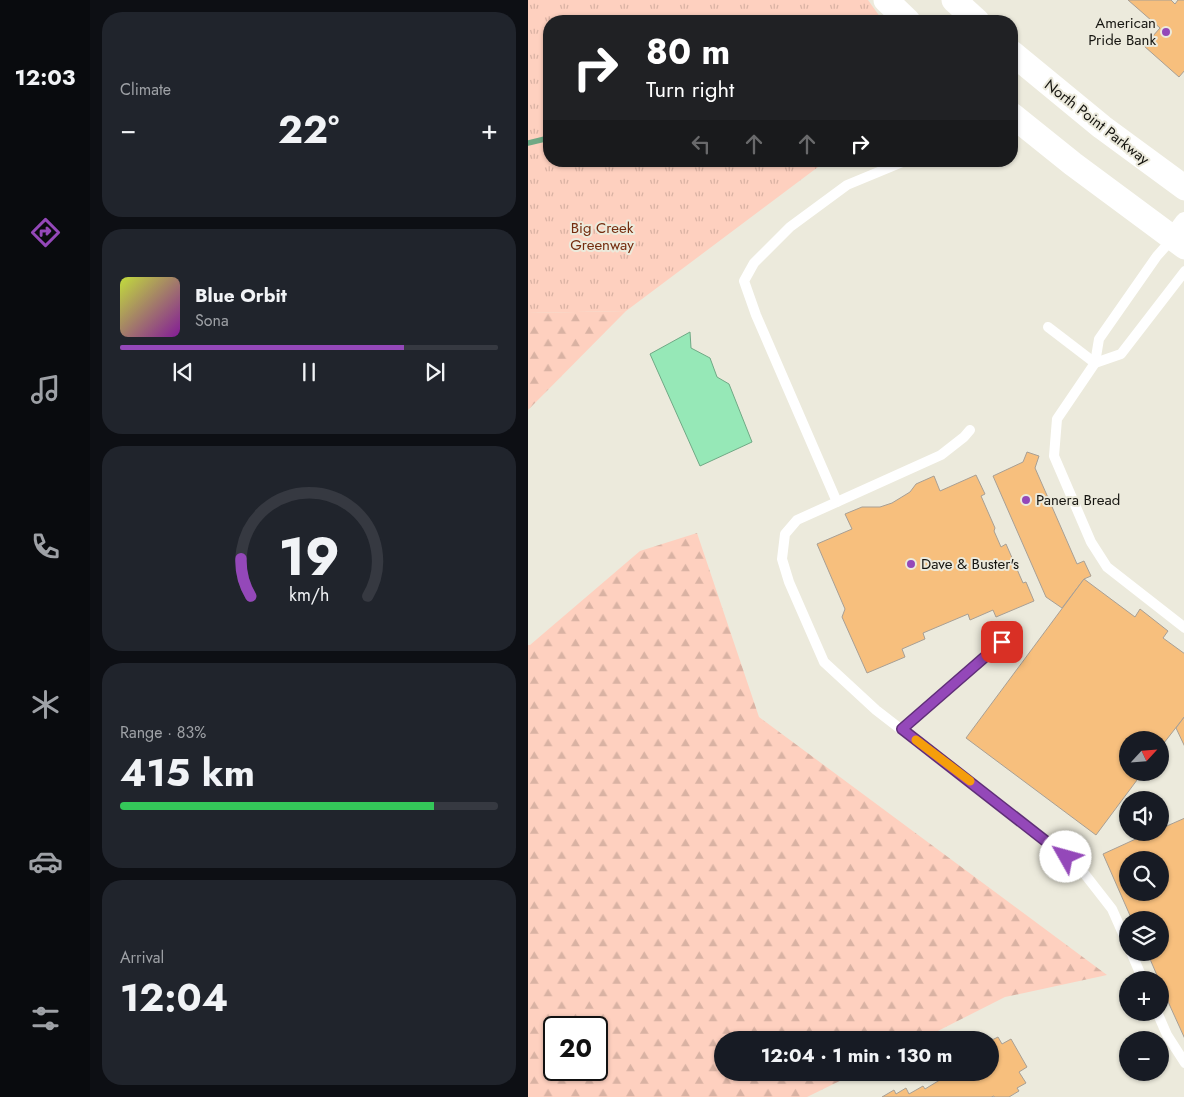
<!DOCTYPE html>
<html lang="en">
<head>
<meta charset="utf-8">
<style>
	body { margin:0; font-family:Jost,sans-serif; background:#20242c; color:#f1f3f6; height:100vh; display:flex; flex-direction:column; font-size:19px; white-space:nowrap }
	* { box-sizing:border-box; margin:0 }
	p { font-size:16px; color:#9ea1a6 }
	.icon { flex:none; width:28px; height:28px; fill:none; stroke:currentColor; stroke-width:2; stroke-linecap:round; stroke-linejoin:round }
	.map { position:relative; flex:1; overflow:hidden }
	.sheet { display:flex; flex-direction:column; gap:12px; padding:12px; background:#0d0f14; width:438px }
	.sheet>* { flex:none }
	.guide { position:absolute; left:15px; top:15px; width:475px; height:152px; border-radius:20px; box-shadow:0 1px 4px #0004; background:#202124; color:#fff; overflow:hidden }
	.needle { width:32px; rotate:64deg }
	.buttons { position:absolute; left:591px; top:731px; display:grid; gap:10px }
	.buttons a { display:grid; place-items:center; width:50px; height:50px; border-radius:50%; background:#171b24; box-shadow:0 1px 4px #0004; font-size:25px }
	.speed { position:absolute; left:15px; top:1016px; display:flex; gap:10px; font-size:25px; font-weight:700; text-align:center }
	.speed>* { display:grid; place-content:center; width:65px; height:65px; border-radius:50%; background:#171b24; box-shadow:0 1px 4px #0004; line-height:1 }
	.speed .limit { border:2px solid #111; border-radius:8px; background:#fff; color:#111 }
	.pin { position:absolute; display:grid; place-items:center; width:42px; height:42px; color:#fff; margin:-21px; border-radius:10px; box-shadow:0 2px 8px #0006 }
	.me { position:absolute; width:55px; margin:-28px; rotate:308deg; stroke-linejoin:round; filter:drop-shadow(0 0 4px #0008) }
	.turn { display:flex; align-items:center; gap:18px; height:105px; padding:0 20px; font-size:22px }
	.turn .icon { width:65px; height:65px; stroke-width:2.5 }
	.turn b { display:block; font-size:35px; line-height:42px }
	.lanes { display:flex; align-items:center; height:48px; padding:0 20px; background:#0003; justify-content:center; gap:25px; direction:ltr }
	.lanes .off { opacity:.35 }
	.big { font-size:38px; font-weight:700; line-height:1.1 }
	.sheet .widget { flex:1; display:flex; flex-direction:column; justify-content:center; gap:8px; min-width:0; padding:0 18px; border-radius:20px; background:#20242c }
	.sheet .dial { align-items:center; gap:0 }
	.dial svg { height:130px; overflow:visible; fill:none; stroke:#363941; stroke-width:7; stroke-linecap:round; text-anchor:middle }
	.dial text { fill:#f1f3f6; stroke:none }
	.song { display:flex; align-items:center; gap:15px }
	.cover { width:60px; height:60px; border-radius:8px; background:linear-gradient(135deg,hsl(70 70% 55%),hsl(290 70% 35%)) }
	.played { height:5px; border-radius:2px; background:linear-gradient(90deg,#9448b9 75%,#363941 75%) }
	.keys { display:flex; justify-content:space-around; direction:ltr }
	.heat { display:flex; justify-content:space-between; align-items:center; font-size:28px; direction:ltr }
	.charge { height:8px; border-radius:4px; background:linear-gradient(90deg,#34c759 83%,#363941 0) }
	.trip { position:absolute; left:186px; top:1031px; width:285px; height:50px; border-radius:25px; background:#171b24; box-shadow:0 1px 4px #0004; font-weight:700; line-height:50px; text-align:center }
	main { display:flex; flex:1; min-height:0 }
	.menu { display:flex; flex-direction:column; width:90px; justify-content:space-around; align-items:center; background:#090b0e; color:#9ea1a6 }
	.menu .icon { width:35px; height:35px }
	.menu .active { color:#9448b9 }
	.menu b { font-size:22px; color:#f1f3f6 }
	.map>svg:first-child { display:block }
	.grass { fill:url(#grass-tufts) }
	.forest { fill:url(#forest-firs); fill-rule:evenodd }
	.water { fill:#96e8b7; stroke:#70a985 }
	.lines { fill:none; stroke-linecap:round; stroke-linejoin:round }
	.stream { stroke:#70a985; stroke-width:5.5 }
	.building { fill:#f7bf7d; stroke:#a89f94; fill-rule:evenodd }
	.service { stroke:#fff; stroke-width:10 }
	.minor { stroke:#fff; stroke-width:20 }
	.tertiary { stroke:#fff; stroke-width:25 }
	.route-casing { stroke:#602f78; stroke-width:12 }
	.route { stroke:#9448b9; stroke-width:9 }
	.slow { stroke:#f59e0b; stroke-width:9 }
	.poi-dot { fill:#9448b9; stroke:#eceadc; stroke-width:2 }
	.labels { text-anchor:middle; dominant-baseline:central; stroke-width:4; stroke-linejoin:round; paint-order:stroke }
	.poi-label { font-size:15px; fill:#161510; stroke:#eceadc; text-anchor:start }
	.street-label { font-size:15px; fill:#161510; stroke:#eceadc }
	.park-label { font-size:15px; fill:#742d0f; stroke:#eceadc }
</style>
</head>
<body>
<main>
<nav class="menu">
<b>12:03</b>
<svg class="icon active" aria-label="directions" viewBox="0 0 24 24"><path d="M12 3l9 9-9 9-9-9zM9 14v-3h6M13 9l2 2-2 2"/></svg>
<svg class="icon" aria-label="music" viewBox="0 0 24 24"><path d="M9 18V5l10-2v13"/><circle cx="6" cy="18" r="3"/><circle cx="16" cy="16" r="3"/></svg>
<svg class="icon" aria-label="phone" viewBox="0 0 24 24"><path d="M5 4h4l2 5-3 2q2 4 5 5l2-3 5 2v4C11 20 4 13 5 4z"/></svg>
<svg class="icon" aria-label="climate" viewBox="0 0 24 24"><path d="M12 3v18M4 7l16 10M4 17L20 7"/></svg>
<svg class="icon" aria-label="car" viewBox="0 0 24 24"><path d="M5 17H2v-5l4-1 3-4h7l3 4 3 1v5h-3M9 17h6M6 11h13"/><circle cx="7" cy="17" r="2"/><circle cx="17" cy="17" r="2"/></svg>
<svg class="icon" aria-label="filters" viewBox="0 0 24 24"><path d="M4 7h16M4 17h16"/><circle cx="9" cy="7" r="2"/><circle cx="15" cy="17" r="2"/></svg>
</nav>
<section class="sheet">
<div class="widget"><p>Climate</p>
<div class="heat"><a>−</a><b class="big">22°</b><a>+</a></div>
</div>
<div class="widget">
<div class="song"><i class="cover"></i><div><b>Blue Orbit</b><p>Sona</p></div></div>
<div class="played"></div>
<div class="keys"><svg class="icon" aria-label="previous" viewBox="0 0 24 24"><path d="M18 5L8 12l10 7zM5 5v14"/></svg><svg class="icon" aria-label="pause" viewBox="0 0 24 24"><path d="M8 5v14M16 5v14"/></svg><svg class="icon" aria-label="next" viewBox="0 0 24 24"><path d="M6 5l10 7-10 7zM19 5v14"/></svg></div>
</div>
<div class="widget dial"><svg viewBox="0 0 100 80">
<path d="M14 69A42 42 0 1 1 86 69"/>
<path d="M14 69A42 42 0 0 1 8 46" stroke="#9448b9"/>
<text x="50" y="56" font-size="32" font-weight="700">19</text>
<text x="50" y="72" font-size="11">km/h</text>
</svg></div>
<div class="widget"><p>Range · 83%</p><b class="big">415 km</b><div class="charge"></div></div>
<div class="widget"><p>Arrival</p><b class="big">12:04</b></div>
</section>
<div class="map">
<svg width="657" height="1097" viewBox="0 0 657 1097">
	<defs>
		<pattern id="grass-tufts" width="24" height="20" patternUnits="userSpaceOnUse" patternTransform="scale(1.25)"><rect width="24" height="20" fill="#fed0bf"/><path d="M3 7l-1-3M5 7V3M7 7l1-3M15 17l-1-3M17 17v-4M19 17l1-3" fill="none" stroke="#d9b2a3"/></pattern>
		<pattern id="forest-firs" width="22" height="20" patternUnits="userSpaceOnUse" patternTransform="scale(1.25)"><rect width="22" height="20" fill="#fed0bf"/><path d="M5 1l3.5 6h-7zM16 11l3.5 6h-7z" fill="#d9b2a3"/></pattern>
	</defs>
	<rect width="100%" height="100%" fill="#eceadc"/>
	<!-- grass -->
	<polygon class="grass" points="0,0 340,0 355,21 21,21 21,161 298,161 98,311 0,313"/>
	<!-- forest -->
	<g class="forest">
		<polygon points="98,311 0,410 0,313"/>
		<path d="M 169,533 L 231,717 L 579,975 L 477,997 L 392,1040 L 195,1040 L 195,1072 L 328,1073 L 279,1097 L 0,1097 L 0,645 L 2,645 L 112,551 ZM 26,1028 L 69,1028 L 69,1070 L 26,1070 Z"/>
	</g>
	<!-- water -->
	<polygon class="water" points="162,332 163,348 182,358 189,377 201,384 224,442 172,466 122,354"/>
	<g class="lines">
		<!-- stream -->
		<polyline class="stream" points="0,143 21,138"/>
	</g>
	<!-- building -->
	<g class="building">
		<polygon points="600,0 643,0 647,4 650,0 657,0 657,70 651,77 616,46 632,28"/>
		<polygon points="499,452 511,456 507,468 549,564 556,561 563,576 556,579 534,608 518,597 465,476 495,462"/>
		<polygon points="448,475 457,494 453,496 467,528 466,531 473,547 478,544 495,583 498,582 506,601 468,617 465,610 442,620 440,614 395,633 397,639 374,649 377,657 339,673 314,617 317,609 289,544 324,529 317,514 334,507 352,507 364,503 382,492 388,484 406,476 412,491"/>
		<polygon points="556,579 607,617 612,609 640,631 635,638 657,654 657,716 632,748 632,740 600,740 600,772 615,772 568,835 438,738"/>
		<polygon points="657,716 657,747 648,728"/>
		<path d="M 657,818 L 657,1039 L 632,984 L 632,980 L 631,980 L 619,952 L 632,952 L 632,920 L 604,920 L 575,854 L 623,832 L 632,832 L 632,829 ZM 600,860 L 632,860 L 632,892 L 600,892 Z"/>
		<polygon points="470,1037 474,1044 483,1039 499,1067 491,1072 498,1083 489,1088 491,1091 481,1097 466,1097 466,1096 463,1097 354,1097 366,1090 368,1094 378,1088 381,1094 395,1086 397,1089 425,1072 462,1072 462,1041"/>
	</g>
	<g class="lines">
		<!-- service -->
		<g class="service">
			<polyline points="645,238 629,256 571,339 567,363 529,419 526,456 563,542 579,567 657,628"/>
			<polyline points="520,327 567,363"/>
			<polyline points="567,363 593,354 657,271"/>
			<polyline points="442,430 436,437 413,455 269,520 257,534 254,559 261,582 296,662 348,710 552,868 584,909 600,945"/>
			<polyline points="309,502 228,315 216,281 226,263 262,227 319,185 377,161"/>
			<polyline points="374,729 489,629"/>
			<polyline points="603,952 615,980"/>
			<polyline points="629,1012 639,1035 657,1063"/>
		</g>
		<!-- minor -->
		<polyline class="minor" points="645,238 657,222"/>
		<!-- tertiary -->
		<g class="tertiary">
			<polyline points="358,0 380,21"/>
			<polyline points="426,0 449,21"/>
			<polyline points="484,53 574,127 657,188"/>
			<polyline points="484,115 545,164 657,247"/>
		</g>
	</g>
	<g class="lines">
		<!-- route casing -->
		<g class="route-casing">
			<polyline id="route" points="474,642 374,729 538,857"/>
		</g>
		<!-- route -->
		<use href="#route" class="route"/>
		<!-- slow -->
		<polyline class="slow" points="388,740 442,781"/>
	</g>
	<!-- markers -->
	<g class="poi-dot">
		<circle cx="638" cy="32" r="5"/>
		<circle cx="498" cy="500" r="5"/>
		<circle cx="383" cy="564" r="5"/>
	</g>
	<g class="labels">
		<!-- poi labels -->
		<g class="poi-label">
			<text x="628" y="23" text-anchor="end">American<tspan x="628" dy="17">Pride Bank</tspan></text>
			<text x="508" y="500">Panera Bread</text>
			<text x="393" y="564">Dave &amp; Buster's</text>
		</g>
		<!-- street labels -->
		<g class="street-label">
			<text transform="translate(569 122) rotate(38)">North Point Parkway</text>
		</g>
		<!-- park labels -->
		<g class="park-label">
			<text x="74" y="228">Big Creek<tspan x="74" dy="17">Greenway</tspan></text>
		</g>
	</g>
</svg>
<div class="buttons">
<a><svg class="needle" viewBox="-14 -14 28 28"><path d="M0-13l5 13h-10z" fill="#e53935"/><path d="M0 13l5-13h-10z" fill="#9ea1a6"/></svg></a>
<a><svg class="icon" aria-label="sound" viewBox="0 0 24 24"><path d="M4 9h4l5-4v14l-5-4H4zM17 9q2 3 0 6"/></svg></a>
<a><svg class="icon" aria-label="search" viewBox="0 0 24 24"><circle cx="10" cy="10" r="6"/><path d="M15 15l6 6"/></svg></a>
<a><svg class="icon" aria-label="layers" viewBox="0 0 24 24"><path d="M12 4l9 5-9 5-9-5zM3 14l9 5 9-5"/></svg></a>
<a>+</a>
<a>−</a>
</div>
<div class="speed"><div class="limit">20</div></div>
<div class="pin" style="left:474px;top:642px;background:#d93025"><svg class="icon" aria-label="arrive" viewBox="0 0 24 24"><path d="M6 21V4h12l-3 4 3 4H6"/></svg></div>
<svg class="me" style="left:538px;top:857px" viewBox="-20 -20 40 40"><circle r="19" fill="#fff"/><path d="M0-13L10 11 0 6-10 11z" fill="#9448b9"/></svg>
<div class="trip">12:04 · 1 min · 130 m</div>
<div class="guide">
<div class="turn"><svg class="icon" aria-label="right" viewBox="0 0 24 24"><path d="M7 20v-9h11M14 6l5 5-5 5"/></svg><div><b>80 m</b>Turn right</div></div>
<div class="lanes"><svg class="icon off" aria-label="left" viewBox="0 0 24 24"><path d="M17 20v-9H6M10 6l-5 5 5 5"/></svg><svg class="icon off" aria-label="ahead" viewBox="0 0 24 24"><path d="M12 20V5M6 11l6-6 6 6"/></svg><svg class="icon off" aria-label="ahead" viewBox="0 0 24 24"><path d="M12 20V5M6 11l6-6 6 6"/></svg><svg class="icon" aria-label="right" viewBox="0 0 24 24"><path d="M7 20v-9h11M14 6l5 5-5 5"/></svg></div>
</div>
</div>
</main>
</body>
</html>
